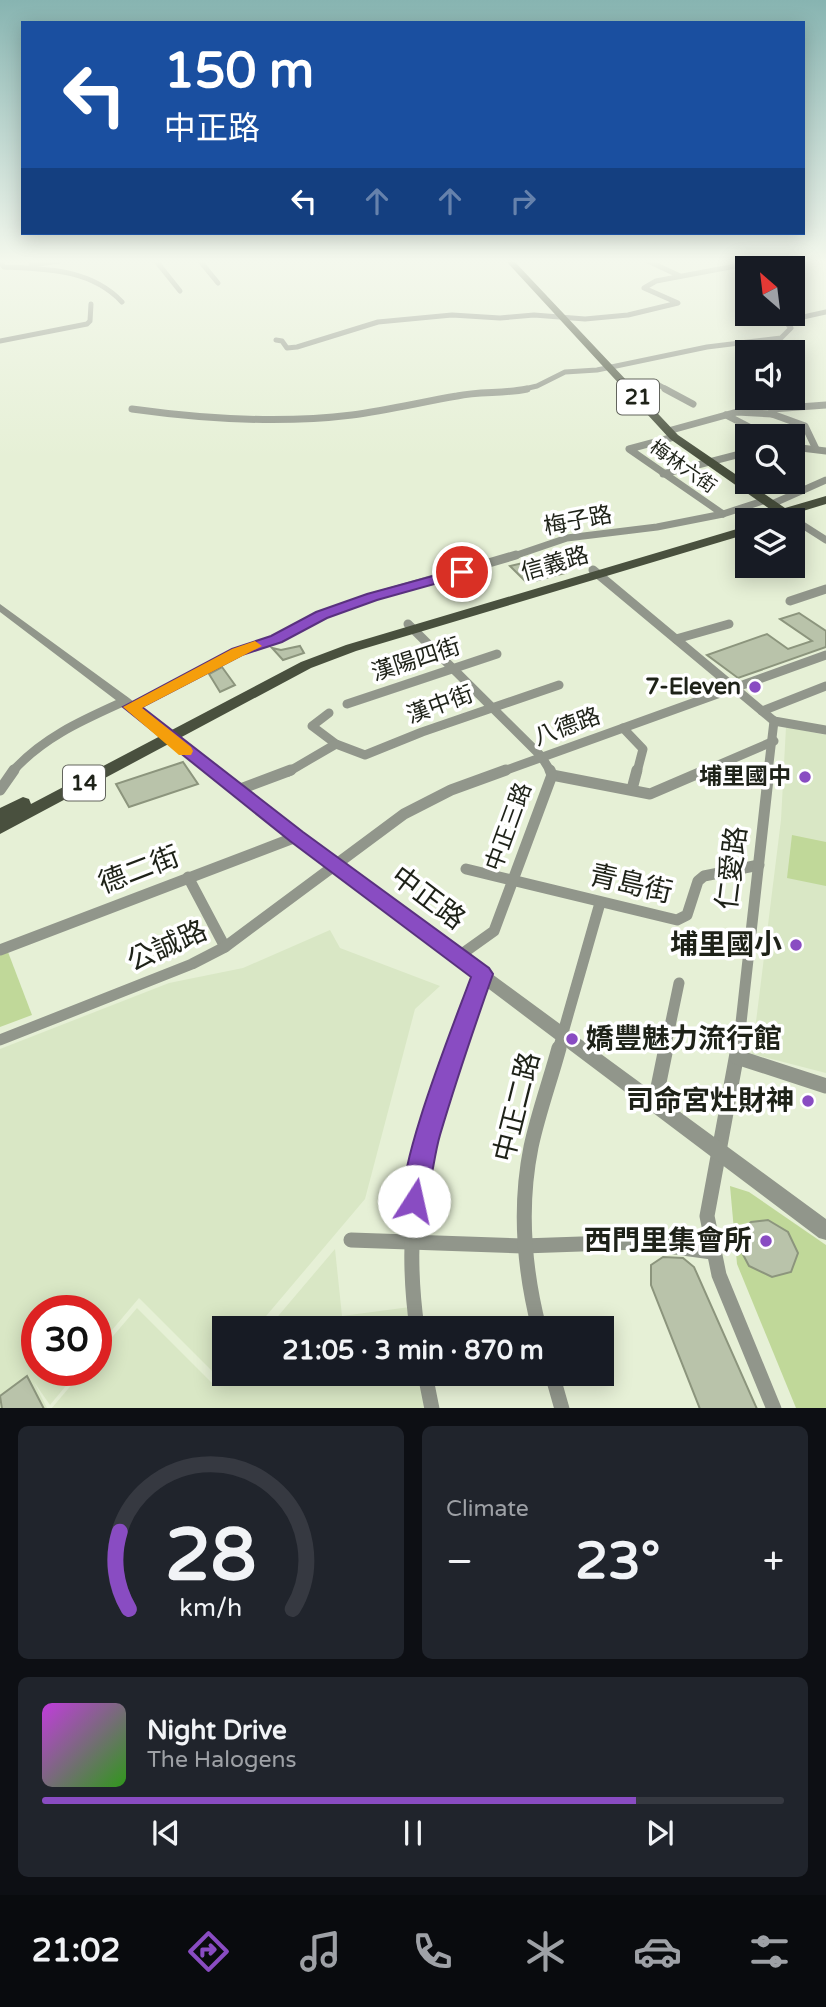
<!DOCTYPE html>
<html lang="en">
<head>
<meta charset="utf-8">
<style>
	body { margin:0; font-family:"Varela Round","Noto Sans TC",sans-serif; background:#20242c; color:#f1f3f6; height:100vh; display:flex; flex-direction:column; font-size:26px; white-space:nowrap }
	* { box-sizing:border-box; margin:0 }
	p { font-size:23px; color:#9ea1a6 }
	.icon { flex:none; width:38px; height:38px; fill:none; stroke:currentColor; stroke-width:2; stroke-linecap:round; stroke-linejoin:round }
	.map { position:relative; height:1408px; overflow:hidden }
	.drawer { display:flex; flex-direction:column; gap:18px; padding:18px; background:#0d0f14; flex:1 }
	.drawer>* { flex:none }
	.hud { position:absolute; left:21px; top:21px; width:784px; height:214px; border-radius:0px; box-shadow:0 4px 18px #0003; background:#1a4fa0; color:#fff; overflow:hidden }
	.needle { width:46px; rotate:332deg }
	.buttons { position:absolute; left:735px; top:256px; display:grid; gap:14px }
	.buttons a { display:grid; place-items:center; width:70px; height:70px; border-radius:0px; background:#171b24; box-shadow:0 4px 18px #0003; font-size:35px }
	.speed { position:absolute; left:21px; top:1295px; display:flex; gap:14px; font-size:35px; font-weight:700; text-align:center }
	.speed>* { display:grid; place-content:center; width:91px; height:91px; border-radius:50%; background:#171b24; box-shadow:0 4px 18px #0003; line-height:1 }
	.speed .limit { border:10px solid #d22; background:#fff; color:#111 }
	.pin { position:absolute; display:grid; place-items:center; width:60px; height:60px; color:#fff; margin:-30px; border:4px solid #fff; border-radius:50%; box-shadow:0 2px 7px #0007 }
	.me { position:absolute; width:77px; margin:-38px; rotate:10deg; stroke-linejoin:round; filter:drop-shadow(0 0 5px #0008) }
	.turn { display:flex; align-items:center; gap:24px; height:147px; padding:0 28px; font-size:32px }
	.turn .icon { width:91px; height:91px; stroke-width:2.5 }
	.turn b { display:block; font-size:49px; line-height:60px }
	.lanes { display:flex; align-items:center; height:66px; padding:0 28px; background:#0003; justify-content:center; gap:35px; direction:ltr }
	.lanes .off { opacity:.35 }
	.big { font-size:52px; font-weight:700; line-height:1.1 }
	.drawer .tile { flex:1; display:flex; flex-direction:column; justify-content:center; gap:10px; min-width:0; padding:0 24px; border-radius:10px; background:#20242c }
	.drawer .dial { align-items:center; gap:0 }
	.dial svg { height:182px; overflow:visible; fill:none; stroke:#363941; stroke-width:7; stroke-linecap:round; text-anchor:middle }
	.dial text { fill:#f1f3f6; stroke:none }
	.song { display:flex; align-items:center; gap:21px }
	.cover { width:84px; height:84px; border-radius:10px; background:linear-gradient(135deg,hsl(290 70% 55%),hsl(110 70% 35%)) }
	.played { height:7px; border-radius:4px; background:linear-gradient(90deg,#894cc2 80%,#363941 80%) }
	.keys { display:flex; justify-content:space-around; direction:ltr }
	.heat { display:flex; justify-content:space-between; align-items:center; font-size:38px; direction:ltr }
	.drawer .tiles { flex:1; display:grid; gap:18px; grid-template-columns:1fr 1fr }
	.tile:last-child { grid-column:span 2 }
	.trip { position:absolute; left:212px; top:1316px; width:402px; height:70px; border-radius:0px; background:#171b24; box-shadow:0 4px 18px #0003; font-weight:700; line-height:70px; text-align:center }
	.menu { display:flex; height:112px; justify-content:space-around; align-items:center; background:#090b0e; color:#9ea1a6 }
	.menu .icon { width:49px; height:49px }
	.menu .current { color:#894cc2 }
	.menu b { font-size:32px; color:#f1f3f6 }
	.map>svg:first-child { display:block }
	.built { fill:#d9e7c5 }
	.green { fill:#c0d899 }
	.building { fill:#b9c3aa; stroke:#8c957d; stroke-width:2 }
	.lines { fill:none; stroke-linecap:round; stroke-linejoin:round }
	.minor-far4 { stroke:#91968b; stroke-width:5 }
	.minor-far3 { stroke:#91968b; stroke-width:7 }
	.minor-far2 { stroke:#91968b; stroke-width:9 }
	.minor-far1 { stroke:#91968b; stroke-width:11 }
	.minor { stroke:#91968b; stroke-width:15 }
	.tertiary { fill:#91968b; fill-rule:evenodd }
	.primary { fill:#49503e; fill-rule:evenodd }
	.route { fill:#894cc2; stroke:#59317e; stroke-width:2 }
	.slow { fill:#f59e0b }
	.poi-dot { fill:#894cc2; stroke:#fff; stroke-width:2.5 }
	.labels { text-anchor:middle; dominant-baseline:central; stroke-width:7; stroke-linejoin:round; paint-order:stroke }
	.far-street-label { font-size:19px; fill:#1e2218; stroke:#fff }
	.shield { fill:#fff; stroke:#62645d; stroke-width:2 }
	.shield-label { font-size:21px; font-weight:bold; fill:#1e2218 }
	.street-label { font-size:23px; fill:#1e2218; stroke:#fff }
	.poi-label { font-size:23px; font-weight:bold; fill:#1e2218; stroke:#fff; text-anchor:end }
	.near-street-label { font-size:28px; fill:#1e2218; stroke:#fff }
	.near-poi-label { font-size:28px; font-weight:bold; fill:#1e2218; stroke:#fff; text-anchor:end }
</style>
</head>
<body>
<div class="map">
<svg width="826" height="1409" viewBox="0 0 826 1409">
	<rect width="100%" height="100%" fill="#e6f0d6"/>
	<!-- built -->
	<g class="built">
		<polygon points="786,727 826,735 826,1073 752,1054 781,820"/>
		<polygon points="330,930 340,948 440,986 415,1009 365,1199 256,1328 224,1328 224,1365 216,1375 139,1298 96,1349 96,1311 37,1311 37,1370 79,1370 50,1405 34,1382 47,1408 0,1409 0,1049 169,983 243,968"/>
		<polygon points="335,1249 342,1316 410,1307 414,1328 268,1328"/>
		<polygon points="137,1308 212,1383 229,1374 422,1374 428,1409 51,1409 84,1370 96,1370 96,1356"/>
	</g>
	<!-- green -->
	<g class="green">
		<polygon points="792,835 826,842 826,886 787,878"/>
		<polygon points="8,952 32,1015 0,1027 0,955"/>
		<polygon points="730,1186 749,1192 826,1245 826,1408 796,1408 737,1264"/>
	</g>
	<!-- building -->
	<g class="building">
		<polygon points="577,550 589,560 559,568 565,573 527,583 510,566"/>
		<polygon points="799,613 826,631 826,647 738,678 707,655 767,634 788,649 812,641 780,619"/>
		<polygon points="300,646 304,653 283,660 272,648 281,650"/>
		<polygon points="222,667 235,685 220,692 209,674"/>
		<polygon points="183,762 198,784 129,807 116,784"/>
		<polygon points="768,1220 788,1232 798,1253 791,1272 772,1277 749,1266 740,1249 738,1234 751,1222"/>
		<polygon points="663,1257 683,1258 694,1267 757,1409 700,1409 651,1285 651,1265"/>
		<polygon points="27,1376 44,1409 2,1409 0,1396"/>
	</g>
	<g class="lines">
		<!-- minor-far4 -->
		<g class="minor-far4">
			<polyline points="156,261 180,291"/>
			<polyline points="200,261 218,283"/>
			<polyline points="648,261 680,276"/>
			<path d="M 0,262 L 4,267 C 47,269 91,269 122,302"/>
			<polyline points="31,265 59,261"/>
			<polyline points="276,340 282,341 287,348 297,347 378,322 452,315 500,318 534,315 585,319 628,315 678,303 644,288 656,281 746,264 781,261"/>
			<polyline points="0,341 87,324 90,321 91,304"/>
			<polyline points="626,384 657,384 668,390"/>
			<polyline points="520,390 537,386 565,372 597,370 707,347 781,338 791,328 785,321 826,312"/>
		</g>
		<!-- minor-far3 -->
		<g class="minor-far3">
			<polyline points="665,389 693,404"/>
			<path d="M 132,409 C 204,419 279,424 352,415 C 388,410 422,402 457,396 C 480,391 504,394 527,389"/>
			<polyline points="772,414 805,426 816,449"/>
			<polyline points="726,415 757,431"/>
			<polyline points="668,431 737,412 772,414 772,409 826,405"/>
			<polyline points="674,437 629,449 723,514"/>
			<polyline points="793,447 826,451"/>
			<polyline points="663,474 744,453"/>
			<polyline points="772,504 826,480"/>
			<polyline points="790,517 826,540"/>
			<polyline points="511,557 567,538 657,527 723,514 766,500"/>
		</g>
		<!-- minor-far2 -->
		<g class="minor-far2">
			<polyline points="593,570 774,721"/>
			<polyline points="790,601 826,589"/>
			<polyline points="408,624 541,756 551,772"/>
			<polyline points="676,639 729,624"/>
			<polyline points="347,704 497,654"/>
			<polyline points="131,707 237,652 277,639 322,615 372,597 516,555"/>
			<polyline points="762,711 826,686"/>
			<polyline points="329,713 312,726 336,744 365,755 422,732 559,685"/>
			<polyline points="774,721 826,730"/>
			<polyline points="623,728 643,749 637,772"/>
			<path d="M 12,772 C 43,737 83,720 125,701"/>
			<polyline points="288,772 336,744"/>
			<polyline points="501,772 826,655"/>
			<polyline points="702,772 774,741"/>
			<polyline points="768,772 774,721"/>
		</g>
		<!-- minor-far1 -->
		<g class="minor-far1">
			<polyline points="552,775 650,794 706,770"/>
			<polyline points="632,789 637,770"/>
			<polyline points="0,790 14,770"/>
			<polyline points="238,790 291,770"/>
			<polyline points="466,869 677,920 687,915 698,881 704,876 759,865"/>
			<polyline points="188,877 225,947"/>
			<polyline points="0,950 296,837"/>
			<polyline points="459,956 494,931 552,775 550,770"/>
			<polyline points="0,1040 192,964 225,947 404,814 451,790 506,770"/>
			<polyline points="454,1050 482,974"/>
			<polyline points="558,1050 600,903"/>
			<polyline points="665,1050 679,983"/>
			<polyline points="738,1050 769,770"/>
		</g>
		<!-- minor -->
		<g class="minor">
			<polyline points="738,1048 707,1216 719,1275 774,1409"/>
			<polyline points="737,1057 826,1086"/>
			<polyline points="655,1102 666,1048"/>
			<polyline points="351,1240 523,1246 639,1242 712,1252"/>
			<path d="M 417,1328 C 402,1222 420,1147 455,1048"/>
			<path d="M 539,1328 C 524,1269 519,1207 531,1147 C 538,1114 550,1081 559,1048"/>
			<polyline points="425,1374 432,1409"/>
			<polyline points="552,1374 562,1409"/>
		</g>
		<!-- tertiary -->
		<polygon class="tertiary" points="0,604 129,698 301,834 826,1219 826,1240 819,1238 291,840 121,704 0,612"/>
		<!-- primary -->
		<g class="primary">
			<polygon points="506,261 514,261 678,435 785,508 826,496 826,504 793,514 796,517 793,520 782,517 753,520 774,512 670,439"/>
			<polygon points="747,526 747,534 356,651 311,668 0,834 0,808 23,797 29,799 31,804 301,662 346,645"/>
		</g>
	</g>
	<!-- sky -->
	<linearGradient id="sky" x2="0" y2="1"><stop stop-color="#87b4b1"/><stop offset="0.57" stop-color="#f4f8ed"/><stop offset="1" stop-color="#f4f8ed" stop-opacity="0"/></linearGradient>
	<rect width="826" height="458" fill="url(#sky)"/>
	<!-- route -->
	<path class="route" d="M 462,568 L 469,572 L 467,575 L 377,600 L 327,618 L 282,642 L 242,655 L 142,707 L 303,832 L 489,968 L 493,974 C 474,1028 456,1081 440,1135 C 433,1159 432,1187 422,1209 L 414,1213 L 405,1209 C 391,1178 457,1016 471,977 L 290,841 L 123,707 L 232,649 L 271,636 L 316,612 L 367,594 Z"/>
	<!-- slow -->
	<polygon class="slow" points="255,641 262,646 142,708 191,747 193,751 191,755 179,755 123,707 232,649"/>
	<!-- markers -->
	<g class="poi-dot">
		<circle cx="755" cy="687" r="7"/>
		<circle cx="805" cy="777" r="7"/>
		<circle cx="796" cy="945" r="7"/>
		<circle cx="572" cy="1039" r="7"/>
		<circle cx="808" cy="1101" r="7"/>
		<circle cx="766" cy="1241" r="7"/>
	</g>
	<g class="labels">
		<!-- far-street labels -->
		<g class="far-street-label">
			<text transform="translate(683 467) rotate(35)">梅林六街</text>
		</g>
		<!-- shield labels -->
		<g class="shield">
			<rect x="617" y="379.5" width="42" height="35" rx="5"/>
			<rect x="63" y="765.5" width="42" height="35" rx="5"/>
		</g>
		<g class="shield-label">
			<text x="638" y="397">21</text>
			<text x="84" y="783">14</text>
		</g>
		<!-- street labels -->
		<g class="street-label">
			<text transform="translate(578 521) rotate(-11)">梅子路</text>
			<text transform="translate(555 564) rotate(-16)">信義路</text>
			<text transform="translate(416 660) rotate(-18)">漢陽四街</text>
			<text transform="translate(440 705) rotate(-20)">漢中街</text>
			<text transform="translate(567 727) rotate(-20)">八德路</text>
			<text transform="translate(509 827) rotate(-70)">中正三路</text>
		</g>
		<!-- poi labels -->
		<g class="poi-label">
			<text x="741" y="687">7-Eleven</text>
			<text x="791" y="777">埔里國中</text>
		</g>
		<!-- near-street labels -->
		<g class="near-street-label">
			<text transform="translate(732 868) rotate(-83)">仁愛路</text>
			<text transform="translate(139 870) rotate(-21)">德二街</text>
			<text transform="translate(631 884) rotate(13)">青島街</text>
			<text transform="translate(428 898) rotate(37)">中正路</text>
			<text transform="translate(167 946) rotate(-24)">公誠路</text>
			<text transform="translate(517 1107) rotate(-76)">中正二路</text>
		</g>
		<!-- near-poi labels -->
		<g class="near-poi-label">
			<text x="782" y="945">埔里國小</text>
			<text x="586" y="1039" text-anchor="start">嬌豐魅力流行館</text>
			<text x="794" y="1101">司命宮灶財神</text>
			<text x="752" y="1241">西門里集會所</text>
		</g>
	</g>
</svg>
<div class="buttons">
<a><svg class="needle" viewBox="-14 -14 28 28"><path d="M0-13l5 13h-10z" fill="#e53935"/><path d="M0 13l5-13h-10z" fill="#9ea1a6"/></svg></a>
<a><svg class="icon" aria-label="sound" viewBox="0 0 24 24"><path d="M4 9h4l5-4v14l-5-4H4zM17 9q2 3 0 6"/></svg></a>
<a><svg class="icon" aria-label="search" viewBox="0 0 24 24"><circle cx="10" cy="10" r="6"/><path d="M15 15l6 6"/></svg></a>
<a><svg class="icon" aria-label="layers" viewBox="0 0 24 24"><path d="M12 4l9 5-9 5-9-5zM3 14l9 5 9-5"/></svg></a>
</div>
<div class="speed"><div class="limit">30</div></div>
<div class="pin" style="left:462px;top:572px;background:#d93025"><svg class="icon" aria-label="arrive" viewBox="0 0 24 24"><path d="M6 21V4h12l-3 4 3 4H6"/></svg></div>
<svg class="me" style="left:414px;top:1201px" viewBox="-20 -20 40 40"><circle r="19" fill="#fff"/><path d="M0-13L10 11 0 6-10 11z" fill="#894cc2"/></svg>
<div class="trip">21:05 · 3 min · 870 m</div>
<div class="hud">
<div class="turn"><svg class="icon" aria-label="left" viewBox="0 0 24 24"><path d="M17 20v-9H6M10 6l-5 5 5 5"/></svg><div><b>150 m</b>中正路</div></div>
<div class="lanes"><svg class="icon" aria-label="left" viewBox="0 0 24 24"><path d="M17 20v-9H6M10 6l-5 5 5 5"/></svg><svg class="icon off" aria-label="ahead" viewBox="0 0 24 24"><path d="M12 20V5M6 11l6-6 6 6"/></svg><svg class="icon off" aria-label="ahead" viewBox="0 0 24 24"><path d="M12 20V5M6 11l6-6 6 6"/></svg><svg class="icon off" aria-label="right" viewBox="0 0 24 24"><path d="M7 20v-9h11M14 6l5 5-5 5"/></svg></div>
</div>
</div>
<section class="drawer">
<div class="tiles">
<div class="tile dial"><svg viewBox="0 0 100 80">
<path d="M14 69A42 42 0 1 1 86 69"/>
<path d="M14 69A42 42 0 0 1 10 35" stroke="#894cc2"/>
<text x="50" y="56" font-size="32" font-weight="700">28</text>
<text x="50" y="72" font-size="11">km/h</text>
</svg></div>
<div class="tile"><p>Climate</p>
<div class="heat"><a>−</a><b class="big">23°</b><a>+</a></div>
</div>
<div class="tile">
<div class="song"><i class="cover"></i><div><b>Night Drive</b><p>The Halogens</p></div></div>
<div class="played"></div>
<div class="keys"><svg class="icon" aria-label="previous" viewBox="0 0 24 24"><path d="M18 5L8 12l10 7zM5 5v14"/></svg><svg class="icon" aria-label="pause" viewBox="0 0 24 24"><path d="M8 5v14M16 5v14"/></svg><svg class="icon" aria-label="next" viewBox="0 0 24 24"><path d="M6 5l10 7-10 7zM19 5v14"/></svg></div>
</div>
</div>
</section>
<nav class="menu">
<b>21:02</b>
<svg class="icon current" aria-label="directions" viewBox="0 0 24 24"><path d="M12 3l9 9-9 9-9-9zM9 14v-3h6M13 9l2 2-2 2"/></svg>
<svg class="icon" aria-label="music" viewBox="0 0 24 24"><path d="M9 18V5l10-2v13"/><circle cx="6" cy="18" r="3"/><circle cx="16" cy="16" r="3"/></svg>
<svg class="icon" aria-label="phone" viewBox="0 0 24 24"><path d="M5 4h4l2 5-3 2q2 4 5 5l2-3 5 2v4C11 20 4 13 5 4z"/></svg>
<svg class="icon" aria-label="climate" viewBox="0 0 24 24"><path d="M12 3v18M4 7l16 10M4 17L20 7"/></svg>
<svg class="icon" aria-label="car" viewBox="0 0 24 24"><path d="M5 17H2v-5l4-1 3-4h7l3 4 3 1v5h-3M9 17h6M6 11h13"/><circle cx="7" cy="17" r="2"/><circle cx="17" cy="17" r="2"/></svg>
<svg class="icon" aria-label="filters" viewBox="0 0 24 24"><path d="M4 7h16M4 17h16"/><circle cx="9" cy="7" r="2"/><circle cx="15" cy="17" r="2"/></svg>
</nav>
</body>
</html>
